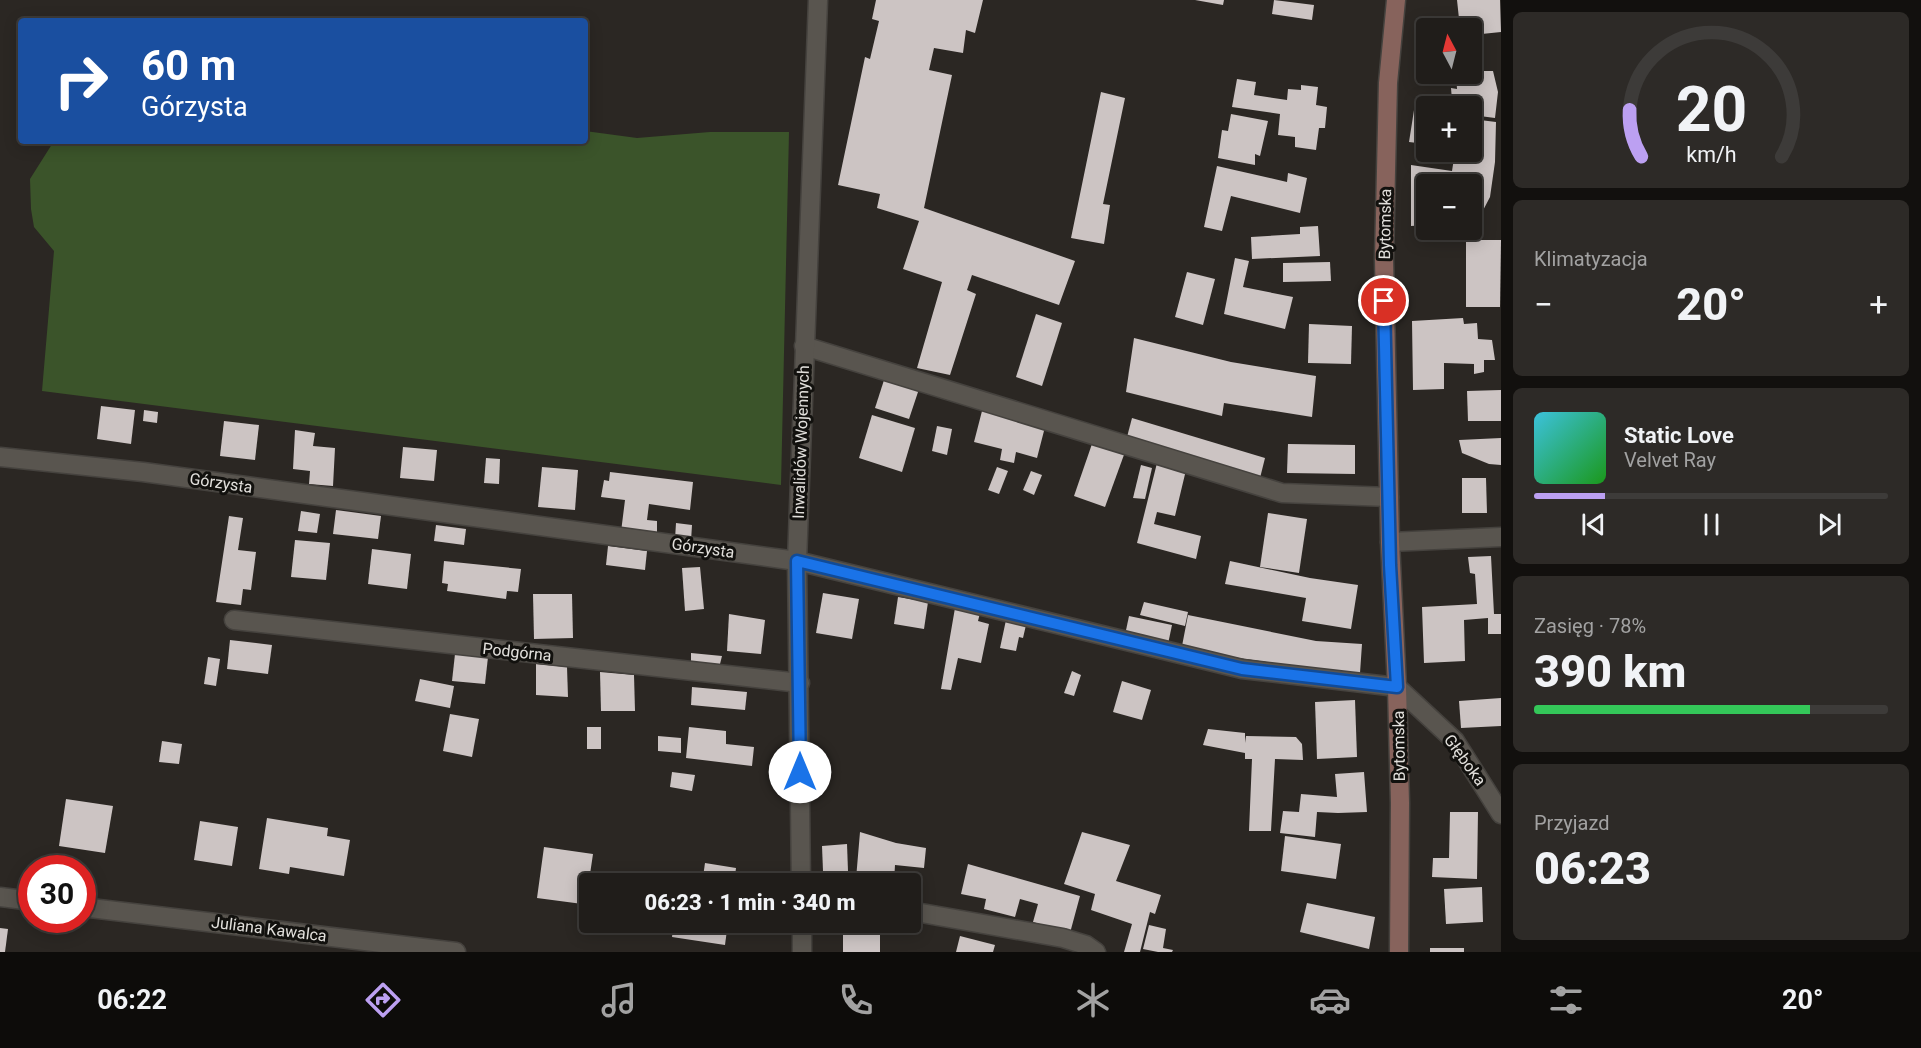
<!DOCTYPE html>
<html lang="pl">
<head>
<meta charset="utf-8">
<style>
	body { margin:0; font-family:Roboto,sans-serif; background:#2d2a27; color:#f1f3f6; height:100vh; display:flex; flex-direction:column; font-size:22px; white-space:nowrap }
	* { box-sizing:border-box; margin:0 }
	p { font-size:20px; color:#a2a2a2 }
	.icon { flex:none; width:33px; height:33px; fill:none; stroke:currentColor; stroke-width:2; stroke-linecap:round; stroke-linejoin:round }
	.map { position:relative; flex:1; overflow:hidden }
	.panel { display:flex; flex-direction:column; gap:12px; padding:12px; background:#12100e; width:420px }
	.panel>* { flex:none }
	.top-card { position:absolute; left:18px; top:18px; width:570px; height:126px; border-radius:6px; box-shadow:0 3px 15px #0003,0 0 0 2px #3d3b39; background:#1a4fa0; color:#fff; overflow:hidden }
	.needle { width:39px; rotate:353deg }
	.buttons { position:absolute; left:1416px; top:18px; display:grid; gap:12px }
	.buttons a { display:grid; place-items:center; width:66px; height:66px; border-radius:6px; background:#201d1a; box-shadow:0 3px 15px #0003,0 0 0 2px #3d3b39; font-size:30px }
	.speed { position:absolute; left:18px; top:855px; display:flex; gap:12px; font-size:30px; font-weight:700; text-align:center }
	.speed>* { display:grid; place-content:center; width:78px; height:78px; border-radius:50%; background:#201d1a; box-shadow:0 3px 15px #0003,0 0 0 2px #3d3b39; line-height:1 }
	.speed .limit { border:9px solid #d22; background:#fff; color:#111 }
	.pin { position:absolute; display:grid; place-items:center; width:51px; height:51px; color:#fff; margin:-26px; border:3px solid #fff; border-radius:50%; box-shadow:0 2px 6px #0007 }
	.me { position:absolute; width:66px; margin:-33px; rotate:0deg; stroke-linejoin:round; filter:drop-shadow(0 0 4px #0008) }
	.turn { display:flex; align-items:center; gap:21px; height:126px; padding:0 24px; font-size:27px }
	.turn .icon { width:78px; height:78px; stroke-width:2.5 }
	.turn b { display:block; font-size:42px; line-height:51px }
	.big { font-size:45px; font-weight:800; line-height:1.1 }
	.panel .tile { flex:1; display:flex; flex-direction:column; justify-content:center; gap:9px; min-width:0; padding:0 21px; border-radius:9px; background:#2d2a27 }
	.panel .dial { align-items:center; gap:0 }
	.dial svg { height:156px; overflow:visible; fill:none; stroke:#3d3b39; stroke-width:7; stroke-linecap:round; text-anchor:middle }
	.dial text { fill:#f1f3f6; stroke:none }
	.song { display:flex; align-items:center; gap:18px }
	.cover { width:72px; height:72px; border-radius:9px; background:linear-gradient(135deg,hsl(190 70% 55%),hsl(120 70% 35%)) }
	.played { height:6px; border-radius:3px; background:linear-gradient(90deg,#bca0f2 20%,#3d3b39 20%) }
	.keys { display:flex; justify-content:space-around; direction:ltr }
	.heat { display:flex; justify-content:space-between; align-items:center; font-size:33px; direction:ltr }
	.charge { height:9px; border-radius:4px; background:linear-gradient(90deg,#34c759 78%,#3d3b39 0) }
	.trip { position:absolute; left:579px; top:873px; width:342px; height:60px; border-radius:6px; background:#201d1a; box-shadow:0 3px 15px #0003,0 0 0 2px #3d3b39; font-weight:800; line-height:60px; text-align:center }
	.dock { display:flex; height:96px; justify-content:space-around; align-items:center; background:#0d0c0a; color:#a2a2a2 }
	.dock .icon { width:42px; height:42px }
	.dock .active { color:#bca0f2 }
	.dock b { font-size:27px; color:#f1f3f6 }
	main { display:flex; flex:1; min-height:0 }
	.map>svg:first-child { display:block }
	.green { fill:#3b542a }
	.building { fill:#ccc4c3 }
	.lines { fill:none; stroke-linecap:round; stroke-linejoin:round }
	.street-casing { stroke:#45423e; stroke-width:21 }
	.secondary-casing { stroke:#45423e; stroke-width:21 }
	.street { stroke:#59554f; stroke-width:18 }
	.secondary { stroke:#87635c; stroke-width:18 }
	.route-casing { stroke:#114b97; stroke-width:15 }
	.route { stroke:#1a73e8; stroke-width:10 }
	.labels { text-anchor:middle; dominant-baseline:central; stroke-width:6; stroke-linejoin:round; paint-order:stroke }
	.street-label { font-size:16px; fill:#e2e0dc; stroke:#12110e }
</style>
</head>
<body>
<main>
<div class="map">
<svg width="1501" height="952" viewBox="0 0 1501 952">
	<rect width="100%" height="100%" fill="#2b2723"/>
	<!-- green -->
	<polygon class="green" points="585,131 637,138 710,132 789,132 781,485 42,391 54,251 34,227 31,209 30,179 54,141 585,141"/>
	<!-- building -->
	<g class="building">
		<polygon points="876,0 983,0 975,33 966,30 963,53 934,48 929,70 952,75 924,208 1075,261 1059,305 972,275 967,290 976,294 950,375 917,368 942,282 903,269 919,221 877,208 880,194 838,185 865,57 870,59 879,21 872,19"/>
		<polygon points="1195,0 1224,0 1223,5"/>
		<polygon points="1274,0 1314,5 1312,20 1272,14"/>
		<polygon points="1457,0 1500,0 1501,32 1472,35 1472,28 1460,28"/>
		<polygon points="1472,71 1493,71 1498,92 1495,118 1472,115 1472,106 1458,106 1457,100 1452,100 1451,88 1457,89 1456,74 1472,74"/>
		<polygon points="1237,79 1256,82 1254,95 1287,100 1288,89 1301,90 1301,85 1318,87 1316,105 1327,107 1325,128 1319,128 1316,150 1295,147 1295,137 1278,135 1280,114 1232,107"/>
		<polygon points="1101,92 1125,98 1103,204 1110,205 1104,244 1071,238"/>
		<polygon points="1414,110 1426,112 1426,144 1409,142"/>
		<polygon points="1231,114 1268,121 1260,156 1255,154 1255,165 1218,158 1222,130 1228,131"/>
		<polygon points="1472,119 1496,122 1495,162 1490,197 1478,220 1472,217 1472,184 1426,184 1426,225 1411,226 1411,165 1452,171 1455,152 1472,152"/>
		<polygon points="1217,166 1287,182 1288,173 1307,178 1300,213 1231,196 1222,231 1204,227"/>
		<polygon points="1318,226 1320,256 1252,259 1251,237 1300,234 1300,227"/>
		<polygon points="1466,240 1501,240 1500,307 1466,307"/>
		<polygon points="1235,258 1249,261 1243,287 1293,297 1285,329 1224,314"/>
		<polygon points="1330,262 1331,281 1283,282 1283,263"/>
		<polygon points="1187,272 1215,279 1203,325 1175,317"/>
		<polygon points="1036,314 1062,323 1042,386 1016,377"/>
		<polygon points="1463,318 1464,324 1477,323 1478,339 1492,340 1495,360 1484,360 1484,372 1474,374 1474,364 1444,363 1444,389 1413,390 1412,321"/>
		<polygon points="1309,324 1352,326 1351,364 1308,363"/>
		<polygon points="1134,338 1231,362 1316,376 1312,417 1224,403 1222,416 1126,392"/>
		<polygon points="885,377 919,389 909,419 875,408"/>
		<polygon points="1501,390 1501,421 1468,421 1467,391"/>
		<polygon points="101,406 135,410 131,444 97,439"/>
		<polygon points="144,410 158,412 157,423 143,421"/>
		<polygon points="982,411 1045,427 1037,458 1016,452 1014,463 1000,460 1002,449 974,442"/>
		<polygon points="872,415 915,428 902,472 859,458"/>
		<polygon points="1132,418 1265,458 1260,478 1127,437"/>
		<polygon points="224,421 259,425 255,460 220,456"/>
		<polygon points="937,426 952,429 947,455 932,451"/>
		<polygon points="295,430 315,433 313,446 335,448 333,486 309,484 310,471 293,469"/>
		<polygon points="1501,438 1501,465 1489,464 1462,453 1459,440"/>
		<polygon points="1093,441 1125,452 1105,507 1074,496"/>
		<polygon points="1288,444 1355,445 1355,474 1287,473"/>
		<polygon points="403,447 437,450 434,481 400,478"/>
		<polygon points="486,458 500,459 499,484 484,483"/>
		<polygon points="1157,463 1186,470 1175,516 1157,512 1154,524 1201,536 1196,559 1137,543"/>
		<polygon points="1141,465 1152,468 1145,499 1133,498"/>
		<polygon points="542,467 578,470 575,510 538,507"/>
		<polygon points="997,467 1008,471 999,494 988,490"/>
		<polygon points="1031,471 1042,475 1034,495 1023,490"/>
		<polygon points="610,472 693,482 690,510 649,504 647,520 657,521 657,537 621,532 625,500 601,497 604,480 609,481"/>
		<polygon points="1462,478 1486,478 1487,513 1462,513"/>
		<polygon points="336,510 381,516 378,539 333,534"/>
		<polygon points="301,511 320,514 317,533 298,531"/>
		<polygon points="1268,513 1307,519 1299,573 1260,567"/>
		<polygon points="229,516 243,518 238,550 256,552 251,590 243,589 241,605 216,602"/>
		<polygon points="676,523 692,525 691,541 675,539"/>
		<polygon points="436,525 466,529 464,545 434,541"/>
		<polygon points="295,540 330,543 326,580 291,577"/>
		<polygon points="608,546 647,551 645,570 606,565"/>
		<polygon points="372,549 411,554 407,589 368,584"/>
		<polygon points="1491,556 1494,614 1501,614 1501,634 1488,634 1488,618 1464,620 1465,661 1424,663 1422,607 1477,604 1475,574 1470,573 1468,557"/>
		<polygon points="444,561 521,569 518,592 507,591 506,599 447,591 448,584 442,583"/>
		<polygon points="1230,561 1310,578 1358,585 1351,629 1302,621 1306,598 1225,584"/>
		<polygon points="700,567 704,609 685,611 682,568"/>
		<polygon points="823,593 859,599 852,639 816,633"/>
		<polygon points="533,594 572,594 573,638 534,639"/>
		<polygon points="898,597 928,602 924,629 894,624"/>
		<polygon points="1144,602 1188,612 1185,626 1140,615"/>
		<polygon points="955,608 980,613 978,621 989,624 981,663 958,658 951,690 941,689"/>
		<polygon points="729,614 765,620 761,654 727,651"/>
		<polygon points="1188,615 1316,641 1362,644 1360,673 1314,669 1232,657 1182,646"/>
		<polygon points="1129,616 1172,625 1168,644 1125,635"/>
		<polygon points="1006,620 1026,625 1023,638 1019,637 1016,651 1000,648"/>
		<polygon points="230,640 272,645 268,674 227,669"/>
		<polygon points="691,653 722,656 719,668 691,663"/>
		<polygon points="455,654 488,657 485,684 452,681"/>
		<polygon points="208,657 220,659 216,686 204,684"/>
		<polygon points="536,664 567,667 568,697 536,695"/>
		<polygon points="1072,671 1081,675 1074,696 1064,693"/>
		<polygon points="600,672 634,675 635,711 601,711"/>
		<polygon points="420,679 454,686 450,708 415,701"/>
		<polygon points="1122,681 1151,690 1142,720 1113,712"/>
		<polygon points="692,687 747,692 745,710 691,705"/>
		<polygon points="1501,698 1501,726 1461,728 1459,701"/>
		<polygon points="1355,700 1357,757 1317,759 1315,702"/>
		<polygon points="450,714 479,719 472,757 443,751"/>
		<rect x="587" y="727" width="14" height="22"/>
		<polygon points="689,727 726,731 726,744 754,747 752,766 686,758"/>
		<polygon points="1208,729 1245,733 1245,743 1246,736 1296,737 1302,744 1303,760 1275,759 1271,831 1249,831 1252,759 1245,759 1245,753 1203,745"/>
		<polygon points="658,736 681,738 681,753 658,751"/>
		<polygon points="162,741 182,744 179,764 159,762"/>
		<polygon points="672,772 695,775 692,791 670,787"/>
		<polygon points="1364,772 1367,812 1338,813 1317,812 1315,837 1280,833 1283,811 1299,812 1301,794 1337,797 1335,774"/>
		<polygon points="66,799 113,806 105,853 59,846"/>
		<polygon points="1450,812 1478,812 1477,879 1432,877 1433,858 1449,858"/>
		<polygon points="267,818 328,828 327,836 350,840 344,876 290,867 289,874 259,869"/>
		<polygon points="200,821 238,827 232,866 194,860"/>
		<polygon points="860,832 896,843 926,848 924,868 895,865 894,882 856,879"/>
		<polygon points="1082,832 1130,845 1116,881 1161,895 1155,914 1150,912 1140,952 1124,952 1132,924 1091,910 1095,894 1064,884"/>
		<polygon points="1285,836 1341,844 1336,879 1281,871"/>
		<polygon points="847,844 848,871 823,871 822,846"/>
		<polygon points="544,847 593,854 589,881 594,882 590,884 590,905 537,898"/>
		<polygon points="705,863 736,868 734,884 702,884"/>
		<polygon points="968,864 1080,896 1070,933 1033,922 1038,904 1020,899 1015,917 984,909 986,899 961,894"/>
		<polygon points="1482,887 1483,922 1446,924 1444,889"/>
		<polygon points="1307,903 1375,917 1369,949 1300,932"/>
		<polygon points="674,922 728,922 725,945 672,937"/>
		<polygon points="1149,925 1166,929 1163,948 1173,950 1172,952 1158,952 1143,949"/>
		<polygon points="866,926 866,931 880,931 880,952 843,952 843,928"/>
		<polygon points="0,928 8,929 5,952 0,952"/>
		<polygon points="960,936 995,945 993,952 956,952"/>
		<rect x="1430" y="948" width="34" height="4"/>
	</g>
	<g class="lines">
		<!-- street casing -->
		<g class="street-casing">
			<g id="street">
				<polyline points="804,346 1282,493 1389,497"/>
				<polyline points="0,457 143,472 797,561 1242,669 1397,687 1455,741 1501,814"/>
				<polyline points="1390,542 1501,537"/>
				<polyline points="234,620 800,683"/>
				<polyline points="801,884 797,561 818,0"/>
				<polyline points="0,897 32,901"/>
				<polyline points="82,907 456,952"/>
				<polyline points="910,911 1063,938 1086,945 1096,952"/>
				<polyline points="802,922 802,952"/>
			</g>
		</g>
		<!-- secondary casing -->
		<g class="secondary-casing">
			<polyline id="secondary" points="1396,0 1388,83 1384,259 1390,542 1397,687 1400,803 1399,952"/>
		</g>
		<!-- street -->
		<use href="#street" class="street"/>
		<!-- secondary -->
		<use href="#secondary" class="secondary"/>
	</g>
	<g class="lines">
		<!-- route casing -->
		<g class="route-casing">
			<polyline id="route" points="800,772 797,561 1242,669 1397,687 1390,565 1384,301"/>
		</g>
		<!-- route -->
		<use href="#route" class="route"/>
	</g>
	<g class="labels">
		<!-- street labels -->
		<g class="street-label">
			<text transform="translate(1385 224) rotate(-89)">Bytomska</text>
			<text transform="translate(801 442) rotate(-88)">Inwalidów Wojennych</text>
			<text transform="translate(221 483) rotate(8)">Górzysta</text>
			<text transform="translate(703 548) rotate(8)">Górzysta</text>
			<text transform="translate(517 652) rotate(6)">Podgórna</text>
			<text transform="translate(1399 746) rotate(-91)">Bytomska</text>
			<text transform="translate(1465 760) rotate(54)">Głęboka</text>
			<text transform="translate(269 929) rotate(7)">Juliana Kawalca</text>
		</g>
	</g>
</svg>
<div class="buttons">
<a><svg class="needle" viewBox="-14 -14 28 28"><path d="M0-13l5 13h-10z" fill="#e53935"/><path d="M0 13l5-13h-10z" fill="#a2a2a2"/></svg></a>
<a>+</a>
<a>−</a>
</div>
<div class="speed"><div class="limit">30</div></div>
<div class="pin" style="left:1384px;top:301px;background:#d93025"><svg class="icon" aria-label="arrive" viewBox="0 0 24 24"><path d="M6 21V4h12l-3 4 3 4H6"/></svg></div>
<svg class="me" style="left:800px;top:772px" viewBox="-20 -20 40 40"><circle r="19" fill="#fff"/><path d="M0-13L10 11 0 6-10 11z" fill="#1a73e8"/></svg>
<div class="trip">06:23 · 1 min · 340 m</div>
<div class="top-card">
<div class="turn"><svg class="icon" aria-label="right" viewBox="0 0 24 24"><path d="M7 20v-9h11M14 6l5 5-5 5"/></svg><div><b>60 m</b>Górzysta</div></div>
</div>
</div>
<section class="panel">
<div class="tile dial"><svg viewBox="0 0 100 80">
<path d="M14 69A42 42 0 1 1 86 69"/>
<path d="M14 69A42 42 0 0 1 8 45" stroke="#bca0f2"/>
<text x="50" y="56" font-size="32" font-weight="700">20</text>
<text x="50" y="72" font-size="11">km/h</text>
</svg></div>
<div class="tile"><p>Klimatyzacja</p>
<div class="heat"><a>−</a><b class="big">20°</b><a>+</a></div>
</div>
<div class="tile">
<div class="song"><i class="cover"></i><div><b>Static Love</b><p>Velvet Ray</p></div></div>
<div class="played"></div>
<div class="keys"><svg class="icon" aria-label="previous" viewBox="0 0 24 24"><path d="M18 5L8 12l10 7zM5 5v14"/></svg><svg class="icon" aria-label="pause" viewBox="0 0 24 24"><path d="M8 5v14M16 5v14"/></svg><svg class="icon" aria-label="next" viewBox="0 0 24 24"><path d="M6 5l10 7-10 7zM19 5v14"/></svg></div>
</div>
<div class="tile"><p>Zasięg · 78%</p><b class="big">390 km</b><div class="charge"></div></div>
<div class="tile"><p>Przyjazd</p><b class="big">06:23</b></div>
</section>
</main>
<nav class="dock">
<b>06:22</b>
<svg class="icon active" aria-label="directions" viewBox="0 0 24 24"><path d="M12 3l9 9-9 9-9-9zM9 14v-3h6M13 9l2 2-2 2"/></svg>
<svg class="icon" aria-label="music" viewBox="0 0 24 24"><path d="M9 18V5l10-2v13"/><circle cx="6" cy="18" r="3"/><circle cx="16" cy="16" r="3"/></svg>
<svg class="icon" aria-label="phone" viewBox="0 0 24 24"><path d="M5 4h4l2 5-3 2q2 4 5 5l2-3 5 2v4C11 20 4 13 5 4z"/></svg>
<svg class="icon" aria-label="climate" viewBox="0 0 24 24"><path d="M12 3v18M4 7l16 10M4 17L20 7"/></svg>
<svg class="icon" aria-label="car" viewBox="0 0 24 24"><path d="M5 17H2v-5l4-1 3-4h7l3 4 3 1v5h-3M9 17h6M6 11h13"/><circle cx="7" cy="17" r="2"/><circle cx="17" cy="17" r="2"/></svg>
<svg class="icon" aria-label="filters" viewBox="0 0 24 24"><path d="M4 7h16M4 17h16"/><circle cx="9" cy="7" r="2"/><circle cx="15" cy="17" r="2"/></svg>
<b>20°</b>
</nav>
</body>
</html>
